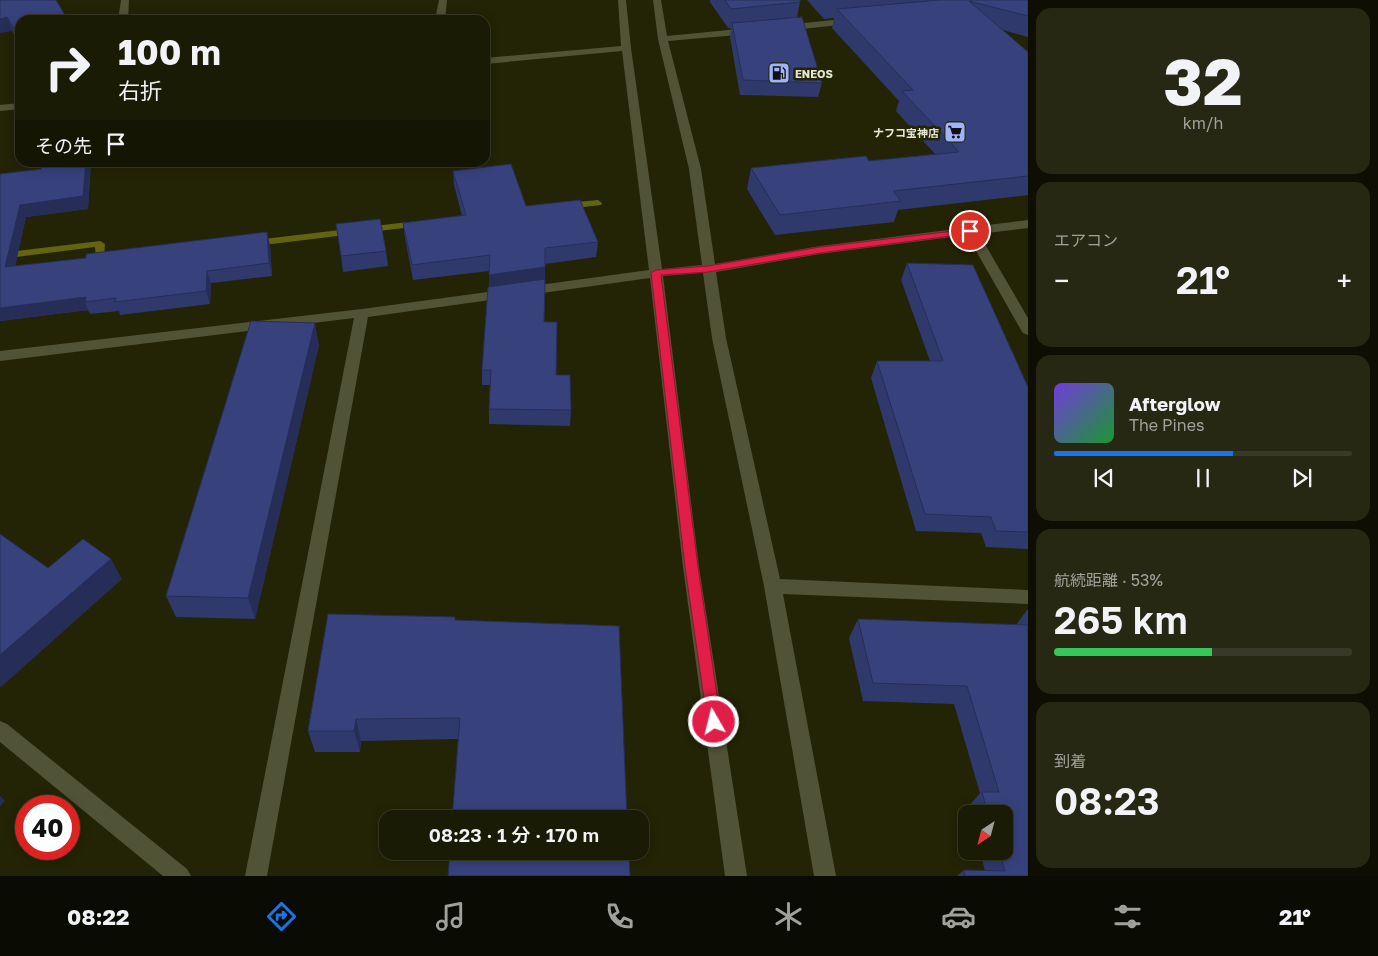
<!DOCTYPE html>
<html lang="ja">
<head>
<meta charset="utf-8">
<style>
	body { margin:0; font-family:"Golos Text","Noto Sans JP",sans-serif; background:#272813; color:#f1f3f6; height:100vh; display:flex; flex-direction:column; font-size:19px; white-space:nowrap }
	* { box-sizing:border-box; margin:0 }
	p { font-size:16px; color:#9fa19a }
	.icon { flex:none; width:28px; height:28px; fill:none; stroke:currentColor; stroke-width:2; stroke-linecap:round; stroke-linejoin:round }
	.map { position:relative; flex:1; overflow:hidden }
	.details { display:flex; flex-direction:column; gap:8px; padding:8px; background:#0e0f02; width:350px }
	.details>* { flex:none }
	.top-card { position:absolute; left:15px; top:15px; width:475px; height:152px; border-radius:15px; box-shadow:0 2px 12px #0003,0 0 0 1px #383926; background:#1a1b04; color:#f1f3f6; overflow:hidden }
	.needle { width:32px; rotate:216deg }
	.controls { position:absolute; left:958px; top:805px; display:grid; gap:10px }
	.controls a { display:grid; place-items:center; width:55px; height:55px; border-radius:10px; background:#1a1b04; box-shadow:0 2px 12px #0003,0 0 0 1px #383926; font-size:25px }
	.speed { position:absolute; left:15px; top:795px; display:flex; gap:10px; font-size:25px; font-weight:700; text-align:center }
	.speed>* { display:grid; place-content:center; width:65px; height:65px; border-radius:50%; background:#1a1b04; box-shadow:0 2px 12px #0003,0 0 0 1px #383926; line-height:1 }
	.speed .limit { border:8px solid #d22; background:#fff; color:#111 }
	.pin { position:absolute; display:grid; place-items:center; width:42px; height:42px; color:#fff; margin:-21px; border:2px solid #fff; border-radius:50%; box-shadow:0 1px 5px #0007 }
	.me { position:absolute; width:55px; margin:-28px; rotate:352deg; stroke-linejoin:round; filter:drop-shadow(0 0 4px #0008) }
	.turn { display:flex; align-items:center; gap:18px; height:105px; padding:0 20px; font-size:22px }
	.turn .icon { width:65px; height:65px; stroke-width:2.5 }
	.turn b { display:block; font-size:35px; line-height:42px }
	.then { display:flex; align-items:center; height:48px; padding:0 20px; background:#0003; gap:10px; font-size:19px }
	.big { font-size:38px; font-weight:600; line-height:1.1 }
	.details .card { flex:1; display:flex; flex-direction:column; justify-content:center; gap:8px; min-width:0; padding:0 18px; border-radius:15px; background:#272813 }
	.details .dial { align-items:center; gap:0 }
	.dial b { font-size:65px; line-height:1 }
	.song { display:flex; align-items:center; gap:15px }
	.cover { width:60px; height:60px; border-radius:8px; background:linear-gradient(135deg,hsl(260 70% 55%),hsl(130 70% 35%)) }
	.played { height:5px; border-radius:2px; background:linear-gradient(90deg,#1a73e8 60%,#383926 60%) }
	.keys { display:flex; justify-content:space-around; direction:ltr }
	.heat { display:flex; justify-content:space-between; align-items:center; font-size:28px; direction:ltr }
	.charge { height:8px; border-radius:4px; background:linear-gradient(90deg,#34c759 53%,#383926 0) }
	.trip { position:absolute; left:379px; top:810px; width:270px; height:50px; border-radius:15px; background:#1a1b04; box-shadow:0 2px 12px #0003,0 0 0 1px #383926; font-weight:600; line-height:50px; text-align:center }
	.menu { display:flex; height:80px; justify-content:space-around; align-items:center; background:#0a0b02; color:#9fa19a }
	.menu .icon { width:35px; height:35px }
	.menu .on { color:#1a73e8 }
	.menu b { font-size:22px; color:#f1f3f6 }
	main { display:flex; flex:1; min-height:0 }
	.map>svg:first-child { display:block }
	.lines { fill:none; stroke-linecap:round; stroke-linejoin:round }
	.stream { fill:#626410; fill-rule:evenodd }
	.minor { fill:#515336; fill-rule:evenodd }
	.wall { fill:#2f396c }
	.shaded-wall { fill:#262e58 }
	.building { fill:#37427d; stroke:#262e58 }
	.route { fill:#e11d48; stroke:#92132f }
	.labels { text-anchor:middle; dominant-baseline:central; stroke-width:5; stroke-linejoin:round; paint-order:stroke }
	.far-poi-label { font-size:11px; font-weight:bold; fill:#e4e6d4; stroke:#232405; text-anchor:start }
</style>
</head>
<body>
<main>
<div class="map">
<svg width="1028" height="876" viewBox="0 0 1028 876">
	<rect width="100%" height="100%" fill="#232405"/>
	<g class="lines">
		<!-- stream -->
		<g class="stream">
			<polygon points="598,200 602,203 601,205 567,209 563,206 567,203"/>
			<polygon points="417,221 422,224 420,226 255,246 250,243 255,240"/>
			<polygon points="100,241 105,244 104,257 108,258 108,262 96,263 95,247 0,259 0,253"/>
		</g>
		<!-- minor -->
		<g class="minor">
			<polygon points="121,0 129,0 128,20 118,20"/>
			<polygon points="439,0 447,0 445,20 435,20"/>
			<polygon points="618,0 626,0 631,48 662,269 702,265 689,169 658,39 653,0 661,0 667,36 749,28 754,31 749,34 668,41 701,169 715,264 820,246 1028,220 1028,228 979,234 1028,318 1028,335 1023,333 1021,330 967,235 820,254 716,272 726,338 780,579 1028,590 1028,604 783,594 836,876 814,876 764,586 712,338 703,273 663,276 699,567 747,876 725,876 683,567 650,278 368,317 267,876 245,876 354,318 0,361 0,351 362,309 649,270 622,51 485,64 485,58 621,46"/>
			<polygon points="854,18 859,21 857,23 784,31 779,28 784,25"/>
			<polygon points="20,103 20,109 0,111 0,105"/>
			<polygon points="0,721 7,724 187,869 191,876 163,876 0,742"/>
		</g>
	</g>
	<!-- wall -->
	<g class="wall">
		<polygon points="0,0 20,20 20,44 12,31"/>
		<polygon points="710,0 800,0 800,2 797,17 822,83 818,97 740,95 730,37 731,28 728,28 710,2"/>
		<polygon points="807,0 1028,0 1028,37 1003,30 1028,52 1028,195 898,210 894,222 775,235 747,189 751,168 869,161 935,154 896,111 899,101 832,28 834,18 824,19"/>
		<polygon points="42,162 91,162 88,209 26,217 15,266 270,245 272,276 211,283 210,304 120,315 119,311 90,314 88,310 0,321 0,174 41,169"/>
		<polygon points="231,162 269,162 232,166"/>
		<polygon points="453,171 598,242 596,257 545,264 544,322 556,375 571,410 570,426 489,424 489,409 490,385 482,385 482,370 489,287 489,271 413,280 405,238 403,223 462,216 454,185"/>
		<polygon points="386,251 388,266 343,272 341,256"/>
		<polygon points="907,263 1028,387 1028,549 986,547 981,533 916,531 871,378 877,361 930,361 901,280"/>
		<polygon points="319,345 255,619 176,617 166,596"/>
		<polygon points="1027,610 1028,610 1028,876 957,876 964,870 985,871 980,851 1004,851 1004,814 970,814 968,807 980,793 954,704 863,701 849,638 858,619 1016,625"/>
		<polygon points="455,617 455,620 619,626 458,739 361,741 360,752 315,752 308,731"/>
	</g>
	<!-- shaded-wall -->
	<g class="shaded-wall">
		<polygon points="7,17 12,31 0,33 0,19"/>
		<polygon points="86,162 91,162 88,209 26,217 12,280 5,267 20,205"/>
		<polygon points="267,232 270,245 272,276 269,263"/>
		<polygon points="545,267 545,282 489,290 489,275"/>
		<polygon points="207,271 211,283 210,304 206,291"/>
		<polygon points="86,297 85,302 88,310 0,321 0,308"/>
		<polygon points="315,323 319,345 255,619 248,598"/>
		<polygon points="111,559 122,579 1,687 0,686 0,655"/>
		<polygon points="356,719 361,741 360,752 354,731"/>
		<polygon points="0,796 5,801 0,806"/>
	</g>
	<!-- building -->
	<g class="building">
		<polygon points="0,0 56,0 68,20 20,20 20,39 7,17 0,19"/>
		<polygon points="725,0 800,0 800,2 731,9"/>
		<polygon points="940,0 1028,0 1028,16 969,1 1028,52 1028,176 893,191 901,201 780,215 751,168 866,156 869,161 959,152 902,91 913,90 837,9"/>
		<polygon points="802,17 822,83 743,80 732,23"/>
		<polygon points="42,162 86,162 83,196 20,205 5,267 86,258 86,254 267,232 269,263 207,271 206,291 115,302 116,298 85,302 86,297 0,308 0,174 41,169"/>
		<polygon points="511,164 526,206 580,200 598,242 545,248 545,267 489,275 490,255 412,265 403,223 466,215 453,171"/>
		<polygon points="380,219 386,251 341,256 336,224"/>
		<polygon points="907,263 973,265 1028,387 1028,532 996,531 991,517 925,514 877,361 943,361"/>
		<polygon points="545,279 544,322 557,322 556,375 570,375 571,410 489,409 491,370 482,370 488,287"/>
		<polygon points="251,321 315,323 248,598 166,596"/>
		<polygon points="0,534 48,568 83,539 111,559 0,655"/>
		<polygon points="328,614 455,617 455,620 619,626 627,819 452,819 460,718 356,719 354,731 308,731"/>
		<polygon points="858,619 1028,625 1028,876 965,876 964,870 1005,871 999,851 1004,851 1004,814 988,814 982,792 999,792 967,686 873,683"/>
		<polygon points="450,851 629,851 630,876 448,876"/>
	</g>
	<!-- route -->
	<polygon class="route" points="970,229 974,229 974,233 820,253 708,272 661,275 698,567 721,722 719,726 714,728 708,726 685,567 651,273 656,270 708,266 820,247"/>
	<!-- icons -->
	<defs>
		<g id="fuel-square" transform="scale(1.125)"><rect x="-9" y="-9" width="18" height="18" rx="4" fill="#a1b2fd" stroke="#232405"/><path d="M-5.5-6h7V0h2V4h1.3V-2.5L3-4.5l.8-.8L6-3V5H2.5V1h-1V6h-7ZM-4.2-4.7v3.2H.2V-4.7Z" fill="#111"/></g>
		<g id="supermarket-square" transform="scale(1.125)"><rect x="-9" y="-9" width="18" height="18" rx="4" fill="#a1b2fd" stroke="#232405"/><path d="M-6-5.5h2.5l.6 2H6L4.5 2H-2.5L-4.4-4H-6ZM-1.5 3.2a1.3 1.3 0 1 0 .1 0ZM3 3.2a1.3 1.3 0 1 0 .1 0Z" fill="#111"/></g>
	</defs>
	<g fill-rule="evenodd">
		<use href="#fuel-square" x="779" y="73"/>
		<use href="#supermarket-square" x="955" y="132"/>
	</g>
	<g class="labels">
		<!-- far-poi labels -->
		<g class="far-poi-label">
			<text x="795" y="73">ENEOS</text>
			<text x="939" y="132" text-anchor="end">ナフコ宝神店</text>
		</g>
	</g>
</svg>
<div class="controls">
<a><svg class="needle" viewBox="-14 -14 28 28"><path d="M0-13l5 13h-10z" fill="#e53935"/><path d="M0 13l5-13h-10z" fill="#9fa19a"/></svg></a>
</div>
<div class="speed"><div class="limit">40</div></div>
<div class="pin" style="left:970px;top:231px;background:#d93025"><svg class="icon" aria-label="arrive" viewBox="0 0 24 24"><path d="M6 21V4h12l-3 4 3 4H6"/></svg></div>
<svg class="me" style="left:714px;top:722px" viewBox="-20 -20 40 40"><circle r="17" fill="#e11d48" stroke="#fff" stroke-width="3"/><path d="M0-11L8 9 0 5-8 9z" fill="#fff"/></svg>
<div class="trip">08:23 · 1 分 · 170 m</div>
<div class="top-card">
<div class="turn"><svg class="icon" aria-label="right" viewBox="0 0 24 24"><path d="M7 20v-9h11M14 6l5 5-5 5"/></svg><div><b>100 m</b>右折</div></div>
<div class="then">その先<svg class="icon" aria-label="arrive" viewBox="0 0 24 24"><path d="M6 21V4h12l-3 4 3 4H6"/></svg></div>
</div>
</div>
<section class="details">
<div class="card dial"><b>32</b><p>km/h</p></div>
<div class="card"><p>エアコン</p>
<div class="heat"><a>−</a><b class="big">21°</b><a>+</a></div>
</div>
<div class="card">
<div class="song"><i class="cover"></i><div><b>Afterglow</b><p>The Pines</p></div></div>
<div class="played"></div>
<div class="keys"><svg class="icon" aria-label="previous" viewBox="0 0 24 24"><path d="M18 5L8 12l10 7zM5 5v14"/></svg><svg class="icon" aria-label="pause" viewBox="0 0 24 24"><path d="M8 5v14M16 5v14"/></svg><svg class="icon" aria-label="next" viewBox="0 0 24 24"><path d="M6 5l10 7-10 7zM19 5v14"/></svg></div>
</div>
<div class="card"><p>航続距離 · 53%</p><b class="big">265 km</b><div class="charge"></div></div>
<div class="card"><p>到着</p><b class="big">08:23</b></div>
</section>
</main>
<nav class="menu">
<b>08:22</b>
<svg class="icon on" aria-label="directions" viewBox="0 0 24 24"><path d="M12 3l9 9-9 9-9-9zM9 14v-3h6M13 9l2 2-2 2"/></svg>
<svg class="icon" aria-label="music" viewBox="0 0 24 24"><path d="M9 18V5l10-2v13"/><circle cx="6" cy="18" r="3"/><circle cx="16" cy="16" r="3"/></svg>
<svg class="icon" aria-label="phone" viewBox="0 0 24 24"><path d="M5 4h4l2 5-3 2q2 4 5 5l2-3 5 2v4C11 20 4 13 5 4z"/></svg>
<svg class="icon" aria-label="climate" viewBox="0 0 24 24"><path d="M12 3v18M4 7l16 10M4 17L20 7"/></svg>
<svg class="icon" aria-label="car" viewBox="0 0 24 24"><path d="M5 17H2v-5l4-1 3-4h7l3 4 3 1v5h-3M9 17h6M6 11h13"/><circle cx="7" cy="17" r="2"/><circle cx="17" cy="17" r="2"/></svg>
<svg class="icon" aria-label="filters" viewBox="0 0 24 24"><path d="M4 7h16M4 17h16"/><circle cx="9" cy="7" r="2"/><circle cx="15" cy="17" r="2"/></svg>
<b>21°</b>
</nav>
</body>
</html>
